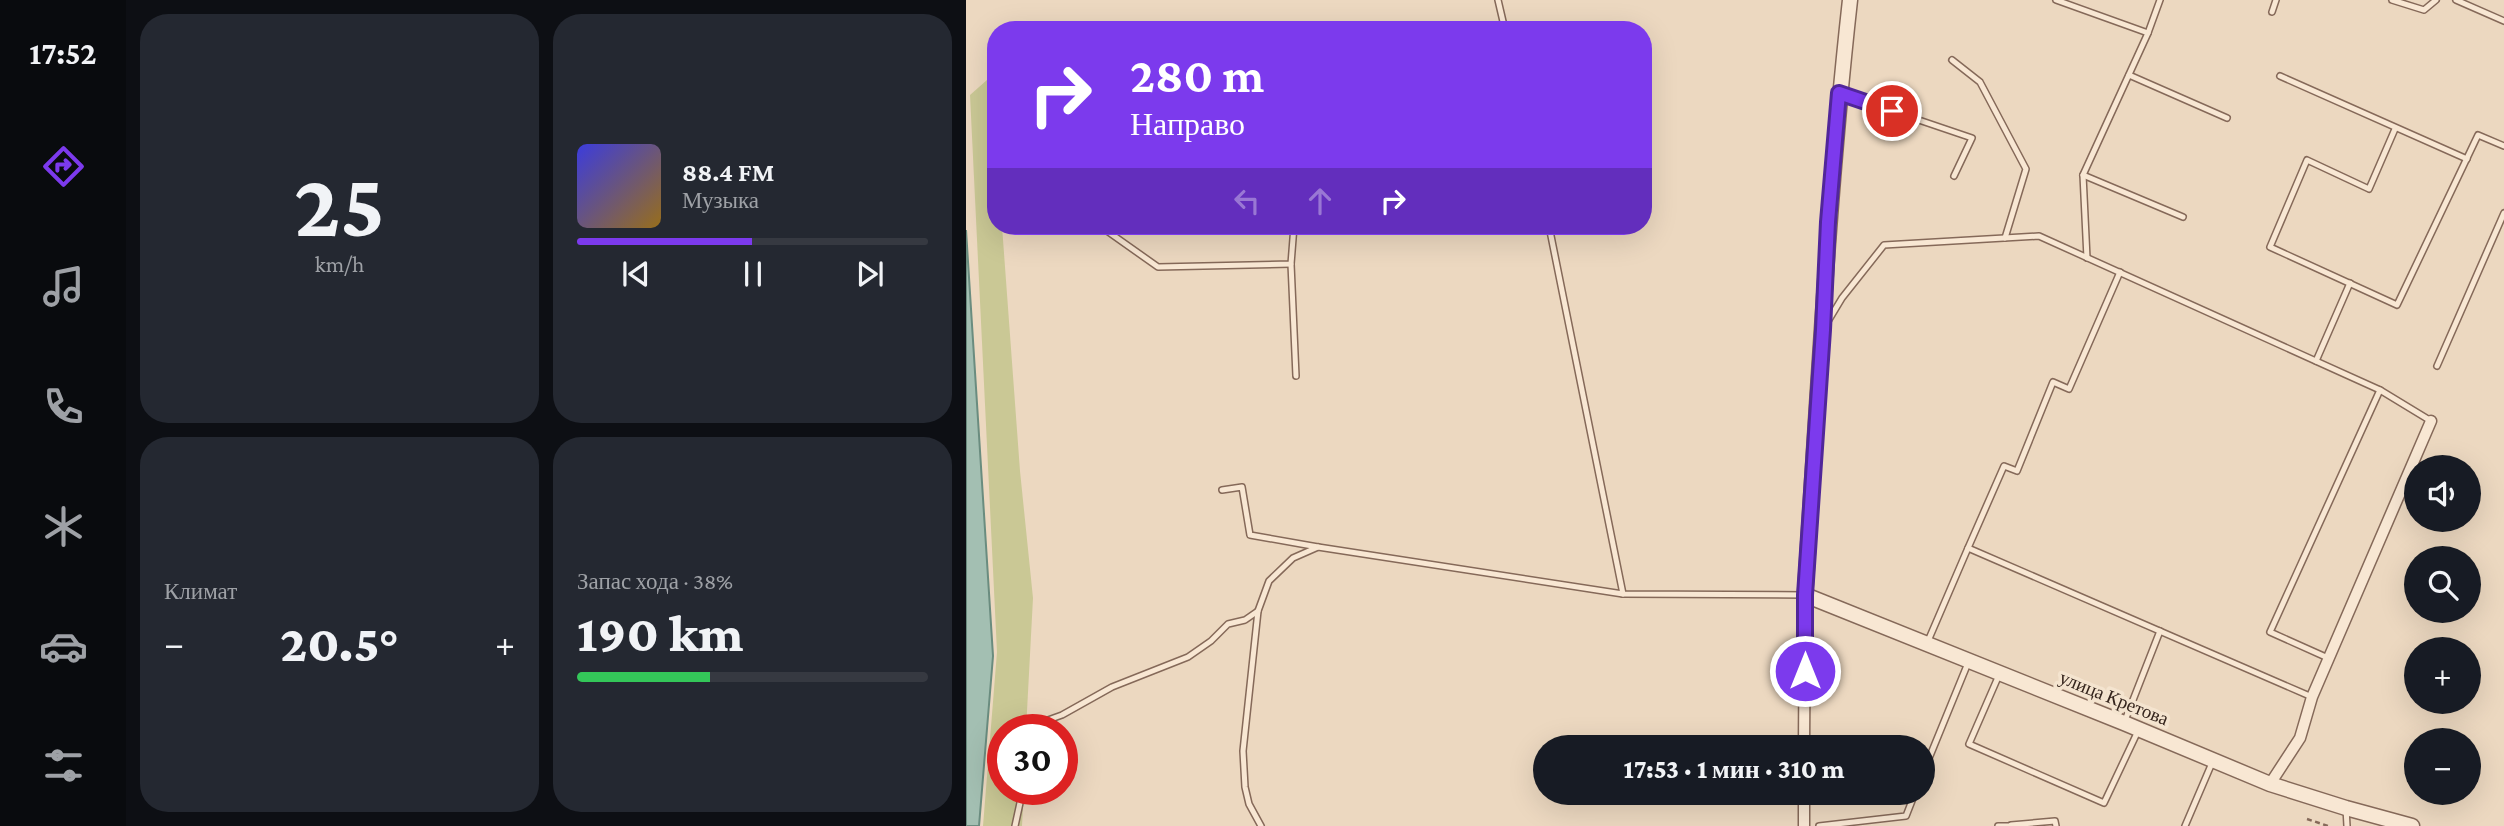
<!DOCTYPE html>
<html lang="ru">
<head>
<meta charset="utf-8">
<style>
	body { margin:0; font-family:"Crimson Pro",serif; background:#242831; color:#f1f3f6; height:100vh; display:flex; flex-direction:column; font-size:26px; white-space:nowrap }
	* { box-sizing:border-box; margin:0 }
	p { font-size:23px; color:#9ea1a6 }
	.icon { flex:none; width:38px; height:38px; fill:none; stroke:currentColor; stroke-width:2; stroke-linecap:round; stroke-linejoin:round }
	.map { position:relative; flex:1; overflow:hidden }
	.drawer { display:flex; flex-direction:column; gap:14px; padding:14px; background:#0d0f14; width:840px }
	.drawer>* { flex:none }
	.banner { position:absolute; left:21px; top:21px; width:665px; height:214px; border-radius:28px; box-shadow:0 7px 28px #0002; background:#7c3aed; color:#fff; overflow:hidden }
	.controls { position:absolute; left:1438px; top:455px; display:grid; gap:14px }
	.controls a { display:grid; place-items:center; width:77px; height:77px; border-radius:50%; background:#171b24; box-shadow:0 7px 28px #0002; font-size:35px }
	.speed { position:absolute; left:21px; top:714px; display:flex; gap:14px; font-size:35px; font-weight:700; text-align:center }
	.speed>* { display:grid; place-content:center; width:91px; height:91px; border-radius:50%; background:#171b24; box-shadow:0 7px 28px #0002; line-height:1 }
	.speed .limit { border:10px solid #d22; background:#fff; color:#111 }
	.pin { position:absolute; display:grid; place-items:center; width:60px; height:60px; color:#fff; margin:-30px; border:4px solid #fff; border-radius:50%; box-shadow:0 2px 7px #0007 }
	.me { position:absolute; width:77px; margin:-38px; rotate:0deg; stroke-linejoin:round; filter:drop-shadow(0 0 5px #0008) }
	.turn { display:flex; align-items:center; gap:24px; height:147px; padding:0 28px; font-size:32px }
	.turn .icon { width:91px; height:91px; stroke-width:2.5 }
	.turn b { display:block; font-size:49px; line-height:60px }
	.lanes { display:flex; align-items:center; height:66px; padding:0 28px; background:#0003; justify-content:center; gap:35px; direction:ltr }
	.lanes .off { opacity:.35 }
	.big { font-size:52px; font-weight:800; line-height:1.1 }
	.drawer .tile { flex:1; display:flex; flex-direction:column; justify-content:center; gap:10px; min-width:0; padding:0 24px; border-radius:28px; background:#242831 }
	.drawer .dial { align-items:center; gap:0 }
	.dial b { font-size:91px; line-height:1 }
	.song { display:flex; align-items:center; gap:21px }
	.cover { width:84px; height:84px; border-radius:10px; background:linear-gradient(135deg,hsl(240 70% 55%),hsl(40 70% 35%)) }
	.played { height:7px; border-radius:4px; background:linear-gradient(90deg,#7c3aed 50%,#363941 50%) }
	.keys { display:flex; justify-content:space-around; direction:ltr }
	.heat { display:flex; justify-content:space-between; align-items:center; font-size:38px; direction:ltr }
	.charge { height:10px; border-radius:5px; background:linear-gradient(90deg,#34c759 38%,#363941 0) }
	.drawer .tiles { flex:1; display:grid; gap:14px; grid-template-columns:repeat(2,1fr) }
	.trip { position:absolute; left:567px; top:735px; width:402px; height:70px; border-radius:35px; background:#171b24; box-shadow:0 7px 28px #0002; font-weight:800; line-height:70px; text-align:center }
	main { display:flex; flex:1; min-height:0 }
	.tabs { display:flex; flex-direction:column; width:126px; justify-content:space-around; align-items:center; background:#090b0e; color:#9ea1a6 }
	.tabs .icon { width:49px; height:49px }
	.tabs .on { color:#7c3aed }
	.tabs b { font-size:32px; color:#f1f3f6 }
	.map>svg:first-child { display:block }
	.green { fill:#cac895 }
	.water { fill:#a3bfb2; stroke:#6a8c7f; stroke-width:2 }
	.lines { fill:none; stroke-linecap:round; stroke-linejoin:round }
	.service-casing { stroke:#856959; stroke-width:8 }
	.minor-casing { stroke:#856959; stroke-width:13 }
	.tertiary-casing { stroke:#856959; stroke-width:17 }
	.path { stroke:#856959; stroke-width:2.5; stroke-dasharray:5 3.5; stroke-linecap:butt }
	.service { stroke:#f8e7d3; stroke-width:5 }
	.minor { stroke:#f8e7d3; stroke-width:10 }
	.tertiary { stroke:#f8e7d3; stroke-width:14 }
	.route-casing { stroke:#51269a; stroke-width:18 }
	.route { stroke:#7c3aed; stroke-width:12 }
	.labels { text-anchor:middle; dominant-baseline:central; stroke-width:7; stroke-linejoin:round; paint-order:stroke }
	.street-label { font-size:19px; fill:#35251d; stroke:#f4e4cf }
</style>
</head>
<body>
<main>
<nav class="tabs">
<b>17:52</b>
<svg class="icon on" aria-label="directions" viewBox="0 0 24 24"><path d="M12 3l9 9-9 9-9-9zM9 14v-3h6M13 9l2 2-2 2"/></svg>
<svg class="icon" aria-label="music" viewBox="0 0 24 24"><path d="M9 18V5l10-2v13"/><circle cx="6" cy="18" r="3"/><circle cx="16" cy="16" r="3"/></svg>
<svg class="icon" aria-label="phone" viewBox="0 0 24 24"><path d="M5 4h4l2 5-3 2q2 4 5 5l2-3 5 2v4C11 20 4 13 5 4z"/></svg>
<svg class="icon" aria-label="climate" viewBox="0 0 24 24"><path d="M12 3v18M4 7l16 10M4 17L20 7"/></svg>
<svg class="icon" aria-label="car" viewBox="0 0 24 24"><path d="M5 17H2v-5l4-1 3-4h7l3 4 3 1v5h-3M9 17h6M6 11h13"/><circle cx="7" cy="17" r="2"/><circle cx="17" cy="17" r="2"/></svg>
<svg class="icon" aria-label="filters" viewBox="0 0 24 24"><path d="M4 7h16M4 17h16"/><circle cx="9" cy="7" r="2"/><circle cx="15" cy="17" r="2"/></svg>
</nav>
<section class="drawer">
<div class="tiles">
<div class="tile dial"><b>25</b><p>km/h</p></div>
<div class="tile">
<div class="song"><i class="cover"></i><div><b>88.4 FM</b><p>Музыка</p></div></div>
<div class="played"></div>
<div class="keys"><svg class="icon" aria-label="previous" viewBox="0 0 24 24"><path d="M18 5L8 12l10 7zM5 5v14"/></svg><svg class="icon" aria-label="pause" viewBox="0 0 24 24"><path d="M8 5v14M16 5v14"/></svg><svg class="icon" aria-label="next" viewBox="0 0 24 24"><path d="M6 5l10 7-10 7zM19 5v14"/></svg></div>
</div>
<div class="tile"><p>Климат</p>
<div class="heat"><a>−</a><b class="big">20.5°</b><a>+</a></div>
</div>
<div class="tile"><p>Запас хода · 38%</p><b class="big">190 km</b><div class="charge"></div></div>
</div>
</section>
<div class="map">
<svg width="1538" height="826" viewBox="0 0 1538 826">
	<rect width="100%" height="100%" fill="#ecd8c0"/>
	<!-- green -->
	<polygon class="green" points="30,72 30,226 36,226 54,471 67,598 60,730 37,730 37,789 58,789 56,826 17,826 31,652 4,95"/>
	<!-- water -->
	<polygon class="water" points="0,230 27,656 13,826 0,826"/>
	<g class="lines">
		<!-- service casing -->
		<g class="service-casing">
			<g id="service">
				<polyline points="532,0 539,30"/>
				<polyline points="1090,0 1182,33"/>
				<polyline points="1426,0 1458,10 1470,0"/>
				<polyline points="1490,0 1538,21"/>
				<polyline points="1306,12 1310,0"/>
				<polyline points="986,60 1014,82 1060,169 1039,238"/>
				<polyline points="1163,75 1261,118"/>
				<polyline points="1314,76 1501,159"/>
				<polyline points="876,94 1006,138 988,176"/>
				<polyline points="1429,129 1403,189 1341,160 1304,247 1431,305 1512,135 1538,146"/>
				<polyline points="1117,175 1217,217"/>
				<polyline points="134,226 192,267 325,264 328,226"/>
				<polyline points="583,226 657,594"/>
				<polyline points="1121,258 1117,175 1182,33 1194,0"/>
				<polyline points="325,264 330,376"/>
				<polyline points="1154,272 1103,389 1087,382 1051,471 1038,466 1002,548 1346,697"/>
				<polyline points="861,323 876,298 918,245 1073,236 1414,390 1465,421"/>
				<polyline points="1350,361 1384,283"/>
				<polyline points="1471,366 1538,213"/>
				<polyline points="256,490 276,487 284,535 352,547 657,594 839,595"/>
				<polyline points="292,611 277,751 279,787 283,804 295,826"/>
				<polyline points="962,641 1002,548"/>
				<polyline points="1362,658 1304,632 1414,390"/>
				<polyline points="1033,675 1003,744 1138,803 1172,731"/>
				<polyline points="1158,723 1194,631"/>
				<polyline points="71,730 82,720 96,715 146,687 222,657 245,641 262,624 279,620 292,611 303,581 327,558 352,547"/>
				<polyline points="957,773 1002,663"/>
				<polyline points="1380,808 1381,826"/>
				<polyline points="1045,825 1089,821 1090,826"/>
				<polyline points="49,826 57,789"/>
				<polyline points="853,826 940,816 949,793"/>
				<polyline points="1032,826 1045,826"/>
				<polyline points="1219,826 1246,763"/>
			</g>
		</g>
		<!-- minor casing -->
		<g class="minor-casing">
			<g id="minor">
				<polyline points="838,747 839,595"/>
				<polyline points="1304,784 1334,738 1346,697 1465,421"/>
				<polyline points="838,826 838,793"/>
			</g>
		</g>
		<!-- tertiary casing -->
		<g class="tertiary-casing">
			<path id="tertiary" d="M 884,0 C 862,198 852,397 839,595 L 1158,723 L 1304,784 L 1380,808 L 1446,826"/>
		</g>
		<!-- path -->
		<polyline class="path" points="1341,819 1362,826"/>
		<!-- service -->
		<use href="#service" class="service"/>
		<!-- minor -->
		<use href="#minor" class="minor"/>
		<!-- tertiary -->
		<use href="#tertiary" class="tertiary"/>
	</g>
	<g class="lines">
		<!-- route casing -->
		<g class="route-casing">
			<polyline id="route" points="839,671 839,595 857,330 862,222 873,93 926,111"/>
		</g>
		<!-- route -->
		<use href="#route" class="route"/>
	</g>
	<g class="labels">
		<!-- street labels -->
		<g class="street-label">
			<text transform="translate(1148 698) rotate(22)">улица Кретова</text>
		</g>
	</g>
</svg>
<div class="controls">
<a><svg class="icon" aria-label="sound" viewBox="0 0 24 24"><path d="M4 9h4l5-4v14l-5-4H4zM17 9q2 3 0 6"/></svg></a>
<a><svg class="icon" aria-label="search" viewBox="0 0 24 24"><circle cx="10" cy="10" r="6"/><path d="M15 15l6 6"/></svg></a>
<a>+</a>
<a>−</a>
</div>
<div class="speed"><div class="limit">30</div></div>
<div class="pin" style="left:926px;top:111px;background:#d93025"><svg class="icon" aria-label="arrive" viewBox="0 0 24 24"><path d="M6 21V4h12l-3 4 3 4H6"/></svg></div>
<svg class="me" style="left:839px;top:671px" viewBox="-20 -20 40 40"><circle r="17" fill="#7c3aed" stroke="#fff" stroke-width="3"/><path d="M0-11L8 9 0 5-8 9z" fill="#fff"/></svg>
<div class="trip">17:53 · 1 мин · 310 m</div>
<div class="banner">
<div class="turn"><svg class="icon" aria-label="right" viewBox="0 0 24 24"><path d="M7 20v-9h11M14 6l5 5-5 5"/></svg><div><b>280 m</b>Направо</div></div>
<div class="lanes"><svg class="icon off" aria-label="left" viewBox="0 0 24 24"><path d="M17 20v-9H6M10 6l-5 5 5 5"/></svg><svg class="icon off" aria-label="ahead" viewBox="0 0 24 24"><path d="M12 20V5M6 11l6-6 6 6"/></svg><svg class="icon" aria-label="right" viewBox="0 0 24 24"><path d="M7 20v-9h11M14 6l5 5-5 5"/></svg></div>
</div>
</div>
</main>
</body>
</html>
